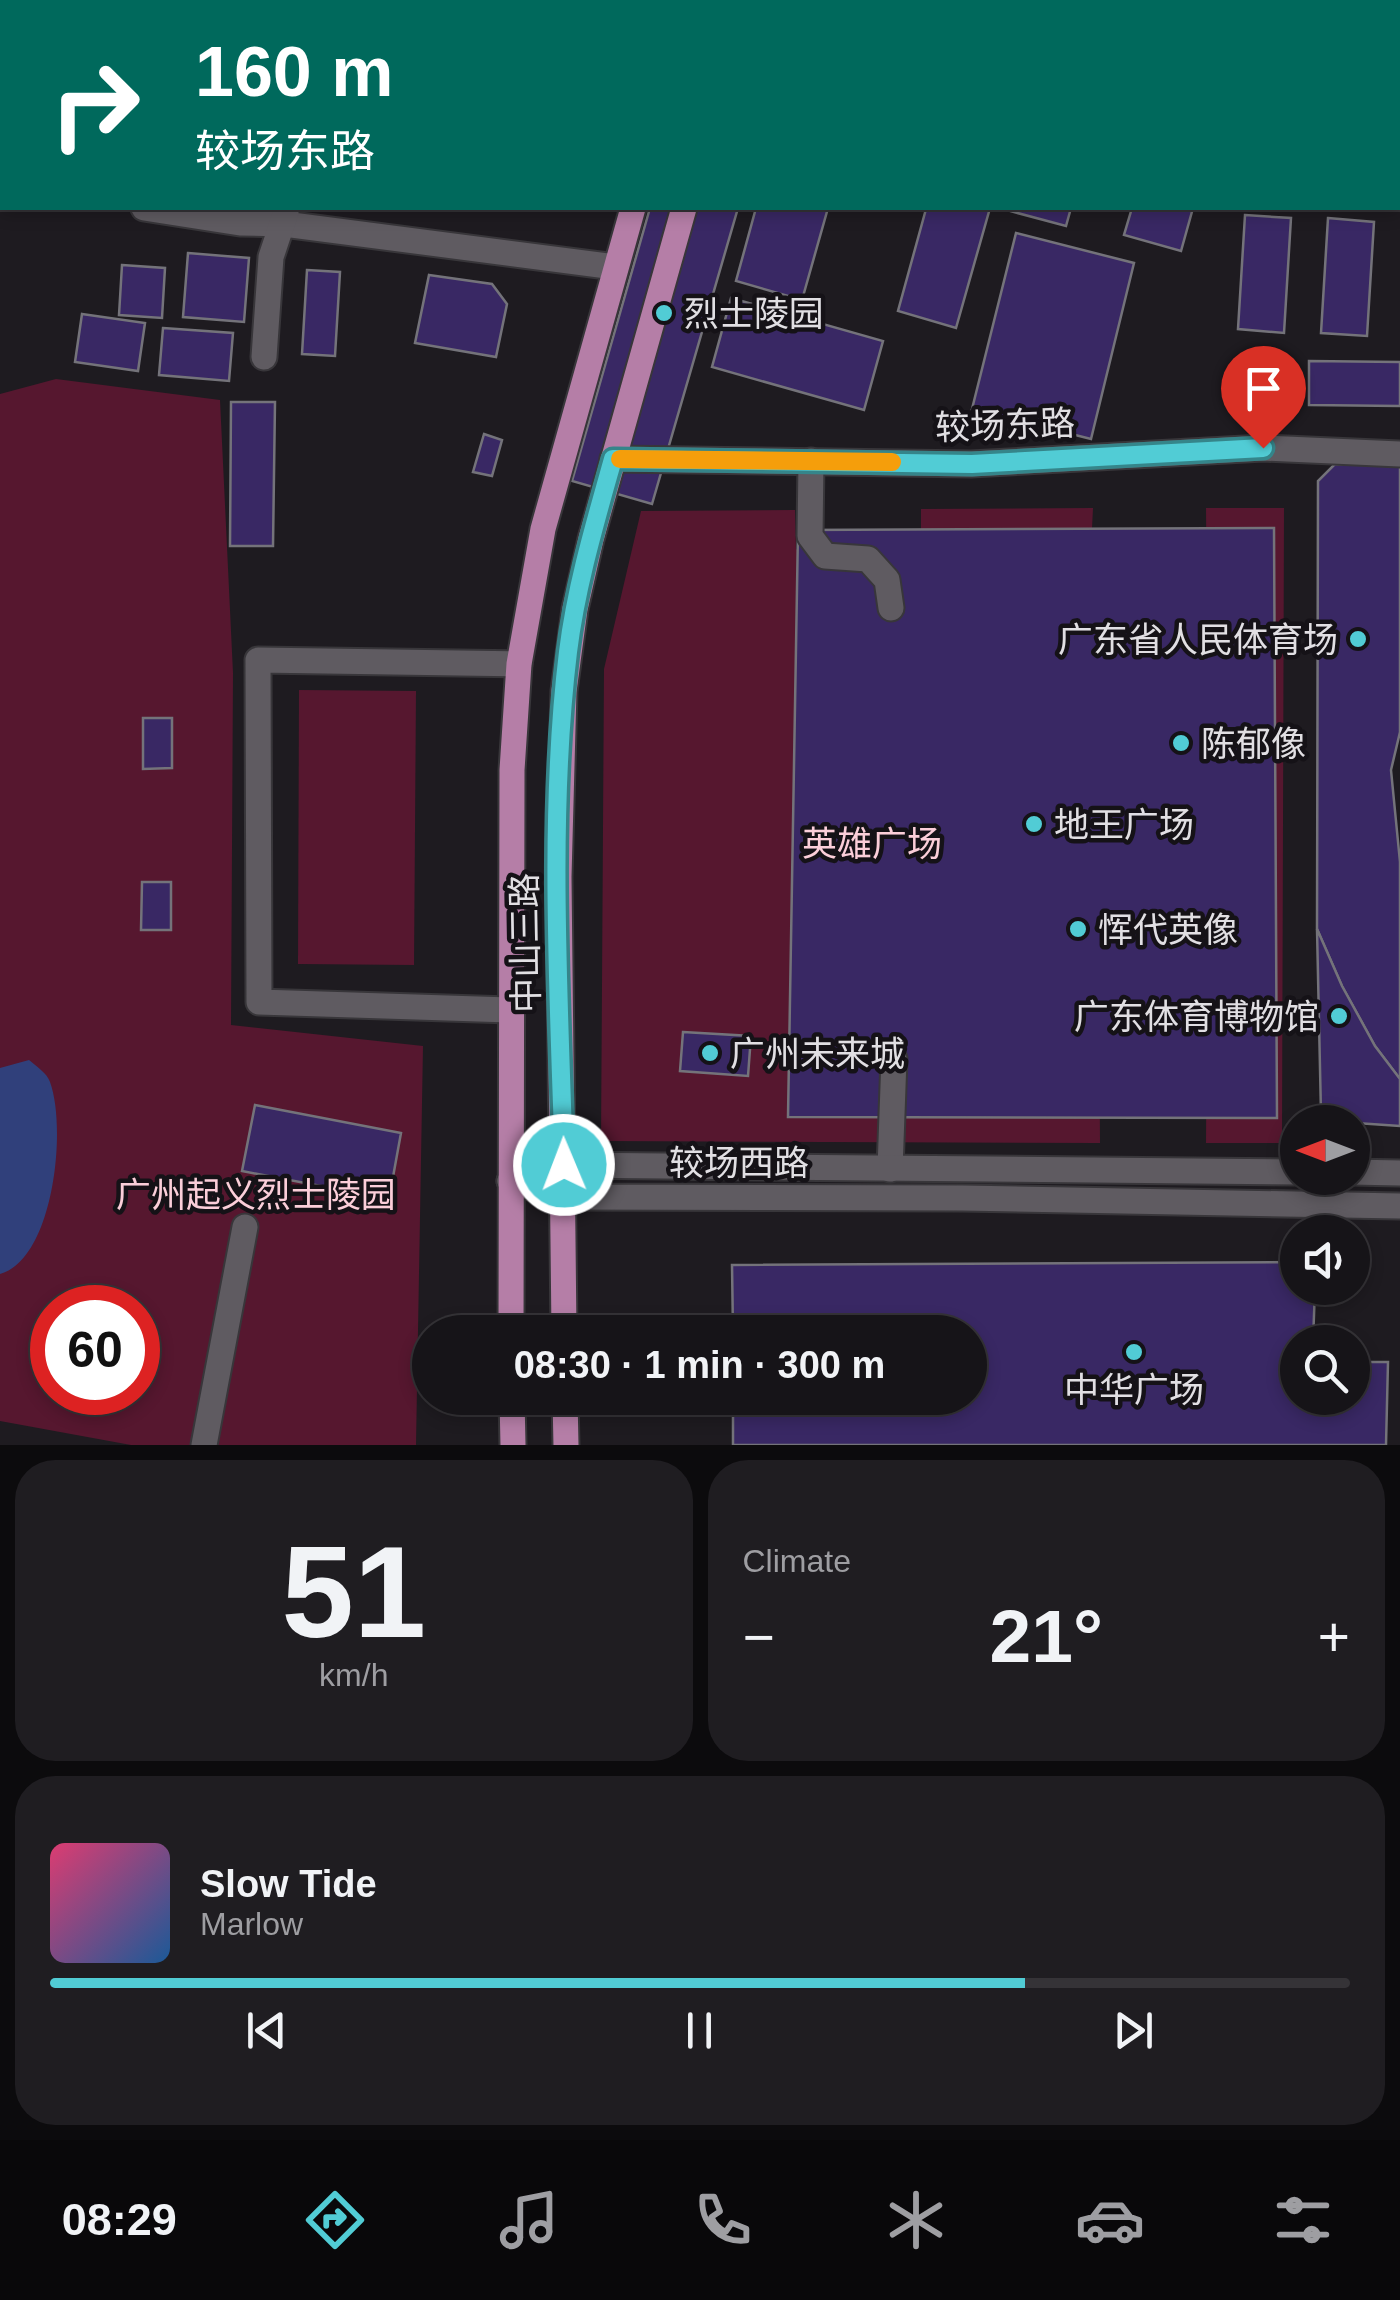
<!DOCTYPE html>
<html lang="en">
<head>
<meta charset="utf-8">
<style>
	body { margin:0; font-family:Arial,"Noto Sans SC",sans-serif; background:#1f1d21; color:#f1f3f6; height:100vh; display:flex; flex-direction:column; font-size:38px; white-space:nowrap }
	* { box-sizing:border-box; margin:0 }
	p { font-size:32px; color:#9e9ea2 }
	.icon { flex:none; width:55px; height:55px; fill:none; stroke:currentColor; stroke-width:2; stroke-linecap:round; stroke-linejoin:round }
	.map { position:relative; height:1445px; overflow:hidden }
	.sheet { display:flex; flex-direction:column; gap:15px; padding:15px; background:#0c0b0d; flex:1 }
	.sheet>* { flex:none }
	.guide { position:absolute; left:0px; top:0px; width:1400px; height:210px; box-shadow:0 5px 15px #0003,0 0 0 2px #353337; background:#00695c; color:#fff; overflow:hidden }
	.needle { width:65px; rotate:270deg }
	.fabs { position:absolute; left:1280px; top:1105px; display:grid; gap:20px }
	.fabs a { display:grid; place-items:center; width:90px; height:90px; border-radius:50%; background:#161418; box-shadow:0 5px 15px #0003,0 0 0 2px #353337; font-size:50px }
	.speed { position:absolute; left:30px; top:1285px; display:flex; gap:20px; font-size:50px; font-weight:700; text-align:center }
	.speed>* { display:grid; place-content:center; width:130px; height:130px; border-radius:50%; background:#161418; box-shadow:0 5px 15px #0003,0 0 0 2px #353337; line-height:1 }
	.speed .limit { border:15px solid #d22; background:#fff; color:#111 }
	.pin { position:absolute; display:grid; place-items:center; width:85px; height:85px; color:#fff; margin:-102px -42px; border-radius:50% 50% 50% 0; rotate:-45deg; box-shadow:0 0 10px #0007 }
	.pin .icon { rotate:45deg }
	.me { position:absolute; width:110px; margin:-55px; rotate:359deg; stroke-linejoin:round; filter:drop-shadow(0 0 8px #0008) }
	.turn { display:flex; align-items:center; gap:35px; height:210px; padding:0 30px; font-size:45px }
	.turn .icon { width:130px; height:130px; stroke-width:2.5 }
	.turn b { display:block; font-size:70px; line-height:85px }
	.big { font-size:75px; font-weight:800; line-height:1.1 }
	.sheet .card { flex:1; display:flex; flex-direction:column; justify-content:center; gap:15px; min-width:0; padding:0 35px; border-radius:40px; background:#1f1d21 }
	.sheet .dial { align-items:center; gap:0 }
	.dial b { font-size:130px; line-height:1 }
	.song { display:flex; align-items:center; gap:30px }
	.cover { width:120px; height:120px; border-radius:15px; background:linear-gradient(135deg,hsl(340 70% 55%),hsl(210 70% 35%)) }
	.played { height:10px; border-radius:5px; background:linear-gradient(90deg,#51ccd5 75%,#353337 75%) }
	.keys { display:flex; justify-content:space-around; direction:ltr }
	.heat { display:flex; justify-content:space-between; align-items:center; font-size:55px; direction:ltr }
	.sheet .tiles { flex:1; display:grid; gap:15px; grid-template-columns:1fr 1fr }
	.card:last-child { grid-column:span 2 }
	.trip { position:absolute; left:412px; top:1315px; width:575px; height:100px; border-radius:50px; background:#161418; box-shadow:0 5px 15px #0003,0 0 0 2px #353337; font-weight:800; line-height:100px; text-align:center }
	.dock { display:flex; height:160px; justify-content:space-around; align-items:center; background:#09080a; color:#9e9ea2 }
	.dock .icon { width:70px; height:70px }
	.dock .current { color:#51ccd5 }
	.dock b { font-size:45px; color:#f1f3f6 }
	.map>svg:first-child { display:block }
	.green { fill:#56172f; fill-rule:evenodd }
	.water { fill:#30407b }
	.building { fill:#392864; stroke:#74737a; stroke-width:2.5 }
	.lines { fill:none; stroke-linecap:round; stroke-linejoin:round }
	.minor-casing { stroke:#38363a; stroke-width:29 }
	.major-casing { stroke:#38363a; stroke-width:29 }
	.minor { stroke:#5f5b61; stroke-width:25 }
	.major { stroke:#b57ea7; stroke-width:25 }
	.route-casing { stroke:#35858a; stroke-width:25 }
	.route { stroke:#51ccd5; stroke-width:18 }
	.slow { stroke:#f59e0b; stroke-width:18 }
	.poi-dot { fill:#51ccd5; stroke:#151217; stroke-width:4 }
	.labels { text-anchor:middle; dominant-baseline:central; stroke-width:9; stroke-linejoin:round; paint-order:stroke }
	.poi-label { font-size:35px; fill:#e1dfe3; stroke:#151217; text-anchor:start }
	.street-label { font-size:35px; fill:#e1dfe3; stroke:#151217 }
	.park-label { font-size:35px; fill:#fbced9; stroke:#151217 }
</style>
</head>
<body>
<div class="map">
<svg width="1400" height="1445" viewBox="0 0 1400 1445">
	<rect width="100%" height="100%" fill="#1e1b20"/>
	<!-- green -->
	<g class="green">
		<path d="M 56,379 L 220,400 L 233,673 L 231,1025 L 423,1046 L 416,1445 L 131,1445 L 0,1421 L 0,394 ZM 52,1308 L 138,1308 L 138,1392 L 52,1392 Z"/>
		<polygon points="1093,508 1087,632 1207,632 1206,508 1284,508 1282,1143 1206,1143 1207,990 1099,990 1100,1143 601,1141 604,669 641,511 795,510 796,549 821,572 921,571 921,509"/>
		<polygon points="299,690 416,691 414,965 298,964"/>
	</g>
	<!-- water -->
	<path class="water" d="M 29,1060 C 36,1066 47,1073 50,1082 C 67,1128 54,1259 0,1274 L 0,1068 Z"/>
	<!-- building -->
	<g class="building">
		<polygon points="1326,0 1400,0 1400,41 1398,2 1325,2"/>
		<polygon points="650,208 738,208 652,504 572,481"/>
		<polygon points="756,208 828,208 802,300 736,281"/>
		<polygon points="920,208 990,208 956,328 898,311 926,209"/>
		<polygon points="1011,208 1071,208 1066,226 1010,211"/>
		<polygon points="1132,208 1193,208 1181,251 1124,235"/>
		<polygon points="1245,215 1291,218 1284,333 1238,329"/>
		<polygon points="1328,218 1374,222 1367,336 1321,333"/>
		<polygon points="1016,233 1134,263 1091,439 972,409"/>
		<polygon points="188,253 249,258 244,322 183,317"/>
		<polygon points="122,265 165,268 162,318 119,315"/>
		<polygon points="307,270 340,272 335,356 302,354"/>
		<polygon points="429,275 492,284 507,304 496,357 415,343"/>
		<polygon points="731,298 883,341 864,410 712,367"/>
		<polygon points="82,314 145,323 138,371 75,362"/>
		<polygon points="163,328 233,333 229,381 159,375"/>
		<polygon points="1309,361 1400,362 1400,406 1309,405"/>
		<polygon points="231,402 275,402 273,546 230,546"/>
		<polygon points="484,434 502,440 492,476 473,472"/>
		<polygon points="1335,464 1400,465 1400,732 1391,770 1400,862 1400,1079 1375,1046 1342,986 1317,929 1318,481"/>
		<polygon points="1274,528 1277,1118 788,1117 798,530"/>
		<polygon points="143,718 172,718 172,768 143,769"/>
		<polygon points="142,882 171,882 171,930 141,930"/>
		<polygon points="1317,929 1342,986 1375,1046 1400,1079 1400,1126 1327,1121 1321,1114"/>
		<polygon points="683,1032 751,1036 748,1076 680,1071"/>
		<polygon points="255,1105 401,1133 389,1199 242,1171"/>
		<polygon points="1298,1262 1298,1288 1315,1288 1313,1342 1298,1342 1298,1398 1352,1398 1352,1362 1388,1362 1386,1445 733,1445 733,1398 970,1398 970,1332 733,1332 732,1265"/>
	</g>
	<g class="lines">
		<!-- minor casing -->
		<g class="minor-casing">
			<g id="minor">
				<polyline points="309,2 310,0"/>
				<polyline points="1079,2 1079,0"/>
				<polyline points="1218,2 1219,0"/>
				<polyline points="0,185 2,185"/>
				<polyline points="144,208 240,223 284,224 615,267"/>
				<polyline points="264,357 271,257 286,212"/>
				<polyline points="613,459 971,464 1263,448 1400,454"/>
				<polyline points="811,461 810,536 825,556 868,559 887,580 891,608"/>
				<polyline points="510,1010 259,1002 258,660 519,664"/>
				<polyline points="890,1169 894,1059"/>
				<polyline points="1352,1172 1400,1173"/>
				<polyline points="510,1181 563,1197 962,1198 1400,1206"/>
				<polyline points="510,1181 564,1165 1298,1172"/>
				<polyline points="204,1445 245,1227"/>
			</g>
		</g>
		<!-- major casing -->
		<g class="major-casing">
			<g id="major">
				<polyline points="693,2 693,0"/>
				<polyline points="742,2 742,0"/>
				<polyline points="511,1332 512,770 519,664 543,529 633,208"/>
				<polyline points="564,1332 559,877 564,691 575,609 591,539 684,208"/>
				<polyline points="512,1398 513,1445"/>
				<polyline points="565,1398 566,1445"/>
			</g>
		</g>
		<!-- minor -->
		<use href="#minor" class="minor"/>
		<!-- major -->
		<use href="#major" class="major"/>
	</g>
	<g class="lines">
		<!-- route casing -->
		<g class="route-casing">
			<path id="route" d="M 564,1165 C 559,999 548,816 568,652 C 576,587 595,523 613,459 L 972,464 L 1263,448"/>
		</g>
		<!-- route -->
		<use href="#route" class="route"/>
		<!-- slow -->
		<polyline class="slow" points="620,459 892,462"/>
	</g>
	<!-- markers -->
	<g class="poi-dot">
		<circle cx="664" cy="313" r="10"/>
		<circle cx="1358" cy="639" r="10"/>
		<circle cx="1181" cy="743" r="10"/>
		<circle cx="1034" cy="824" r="10"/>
		<circle cx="1078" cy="929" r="10"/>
		<circle cx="1339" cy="1016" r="10"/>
		<circle cx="710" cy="1053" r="10"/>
		<circle cx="1134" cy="1352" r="10"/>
	</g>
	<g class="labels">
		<!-- poi labels -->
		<g class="poi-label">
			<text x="684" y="313">烈士陵园</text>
			<text x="1338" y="639" text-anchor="end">广东省人民体育场</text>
			<text x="1201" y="743">陈郁像</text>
			<text x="1054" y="824">地王广场</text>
			<text x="1098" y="929">恽代英像</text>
			<text x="1319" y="1016" text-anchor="end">广东体育博物馆</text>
			<text x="730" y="1053">广州未来城</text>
			<text x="1134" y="1389" text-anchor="middle">中华广场</text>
		</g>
		<!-- street labels -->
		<g class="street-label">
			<text transform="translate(1005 425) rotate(-2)">较场东路</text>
			<text transform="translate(525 943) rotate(-91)">中山三路</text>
			<text x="739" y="1162">较场西路</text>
		</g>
		<!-- park labels -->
		<g class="park-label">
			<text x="872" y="843">英雄广场</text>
			<text x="256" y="1194">广州起义烈士陵园</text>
		</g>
	</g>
</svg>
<div class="fabs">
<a><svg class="needle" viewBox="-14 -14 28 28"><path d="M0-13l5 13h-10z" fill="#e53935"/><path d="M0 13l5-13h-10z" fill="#9e9ea2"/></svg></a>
<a><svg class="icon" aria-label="sound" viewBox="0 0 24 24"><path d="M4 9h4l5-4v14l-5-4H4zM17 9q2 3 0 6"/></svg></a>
<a><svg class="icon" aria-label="search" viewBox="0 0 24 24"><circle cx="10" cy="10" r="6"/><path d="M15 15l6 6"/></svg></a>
</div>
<div class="speed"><div class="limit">60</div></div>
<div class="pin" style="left:1263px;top:448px;background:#d93025"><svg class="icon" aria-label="arrive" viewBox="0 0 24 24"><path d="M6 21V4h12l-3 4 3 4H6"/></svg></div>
<svg class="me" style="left:564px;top:1165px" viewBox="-20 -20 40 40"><circle r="17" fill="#51ccd5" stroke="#fff" stroke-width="3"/><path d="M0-11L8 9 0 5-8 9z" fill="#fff"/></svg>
<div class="trip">08:30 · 1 min · 300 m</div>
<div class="guide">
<div class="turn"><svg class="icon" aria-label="right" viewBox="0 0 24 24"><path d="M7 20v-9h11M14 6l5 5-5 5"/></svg><div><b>160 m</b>较场东路</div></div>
</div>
</div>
<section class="sheet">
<div class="tiles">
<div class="card dial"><b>51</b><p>km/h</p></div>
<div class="card"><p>Climate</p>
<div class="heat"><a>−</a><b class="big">21°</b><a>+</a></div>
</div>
<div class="card">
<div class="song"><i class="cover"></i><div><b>Slow Tide</b><p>Marlow</p></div></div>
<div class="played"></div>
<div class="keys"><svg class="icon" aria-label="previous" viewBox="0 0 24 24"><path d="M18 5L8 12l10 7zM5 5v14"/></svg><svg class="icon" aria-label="pause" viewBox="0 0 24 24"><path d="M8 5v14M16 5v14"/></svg><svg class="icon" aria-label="next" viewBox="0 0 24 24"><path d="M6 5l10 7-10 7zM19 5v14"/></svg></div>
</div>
</div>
</section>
<nav class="dock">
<b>08:29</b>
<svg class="icon current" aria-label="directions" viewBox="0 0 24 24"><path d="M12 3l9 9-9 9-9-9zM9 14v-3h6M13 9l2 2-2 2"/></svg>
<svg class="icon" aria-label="music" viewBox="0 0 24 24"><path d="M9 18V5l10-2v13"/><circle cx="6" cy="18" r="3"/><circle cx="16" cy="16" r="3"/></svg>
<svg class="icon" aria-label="phone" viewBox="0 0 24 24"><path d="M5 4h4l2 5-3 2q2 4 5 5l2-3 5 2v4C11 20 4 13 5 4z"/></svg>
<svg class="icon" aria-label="climate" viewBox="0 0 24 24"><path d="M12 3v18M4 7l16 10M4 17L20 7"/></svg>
<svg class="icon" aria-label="car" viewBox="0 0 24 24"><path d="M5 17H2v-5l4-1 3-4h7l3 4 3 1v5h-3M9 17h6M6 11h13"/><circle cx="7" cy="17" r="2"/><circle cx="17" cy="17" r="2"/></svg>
<svg class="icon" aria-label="filters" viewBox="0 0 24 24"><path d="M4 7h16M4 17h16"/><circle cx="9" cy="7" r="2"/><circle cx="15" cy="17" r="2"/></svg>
</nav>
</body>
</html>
